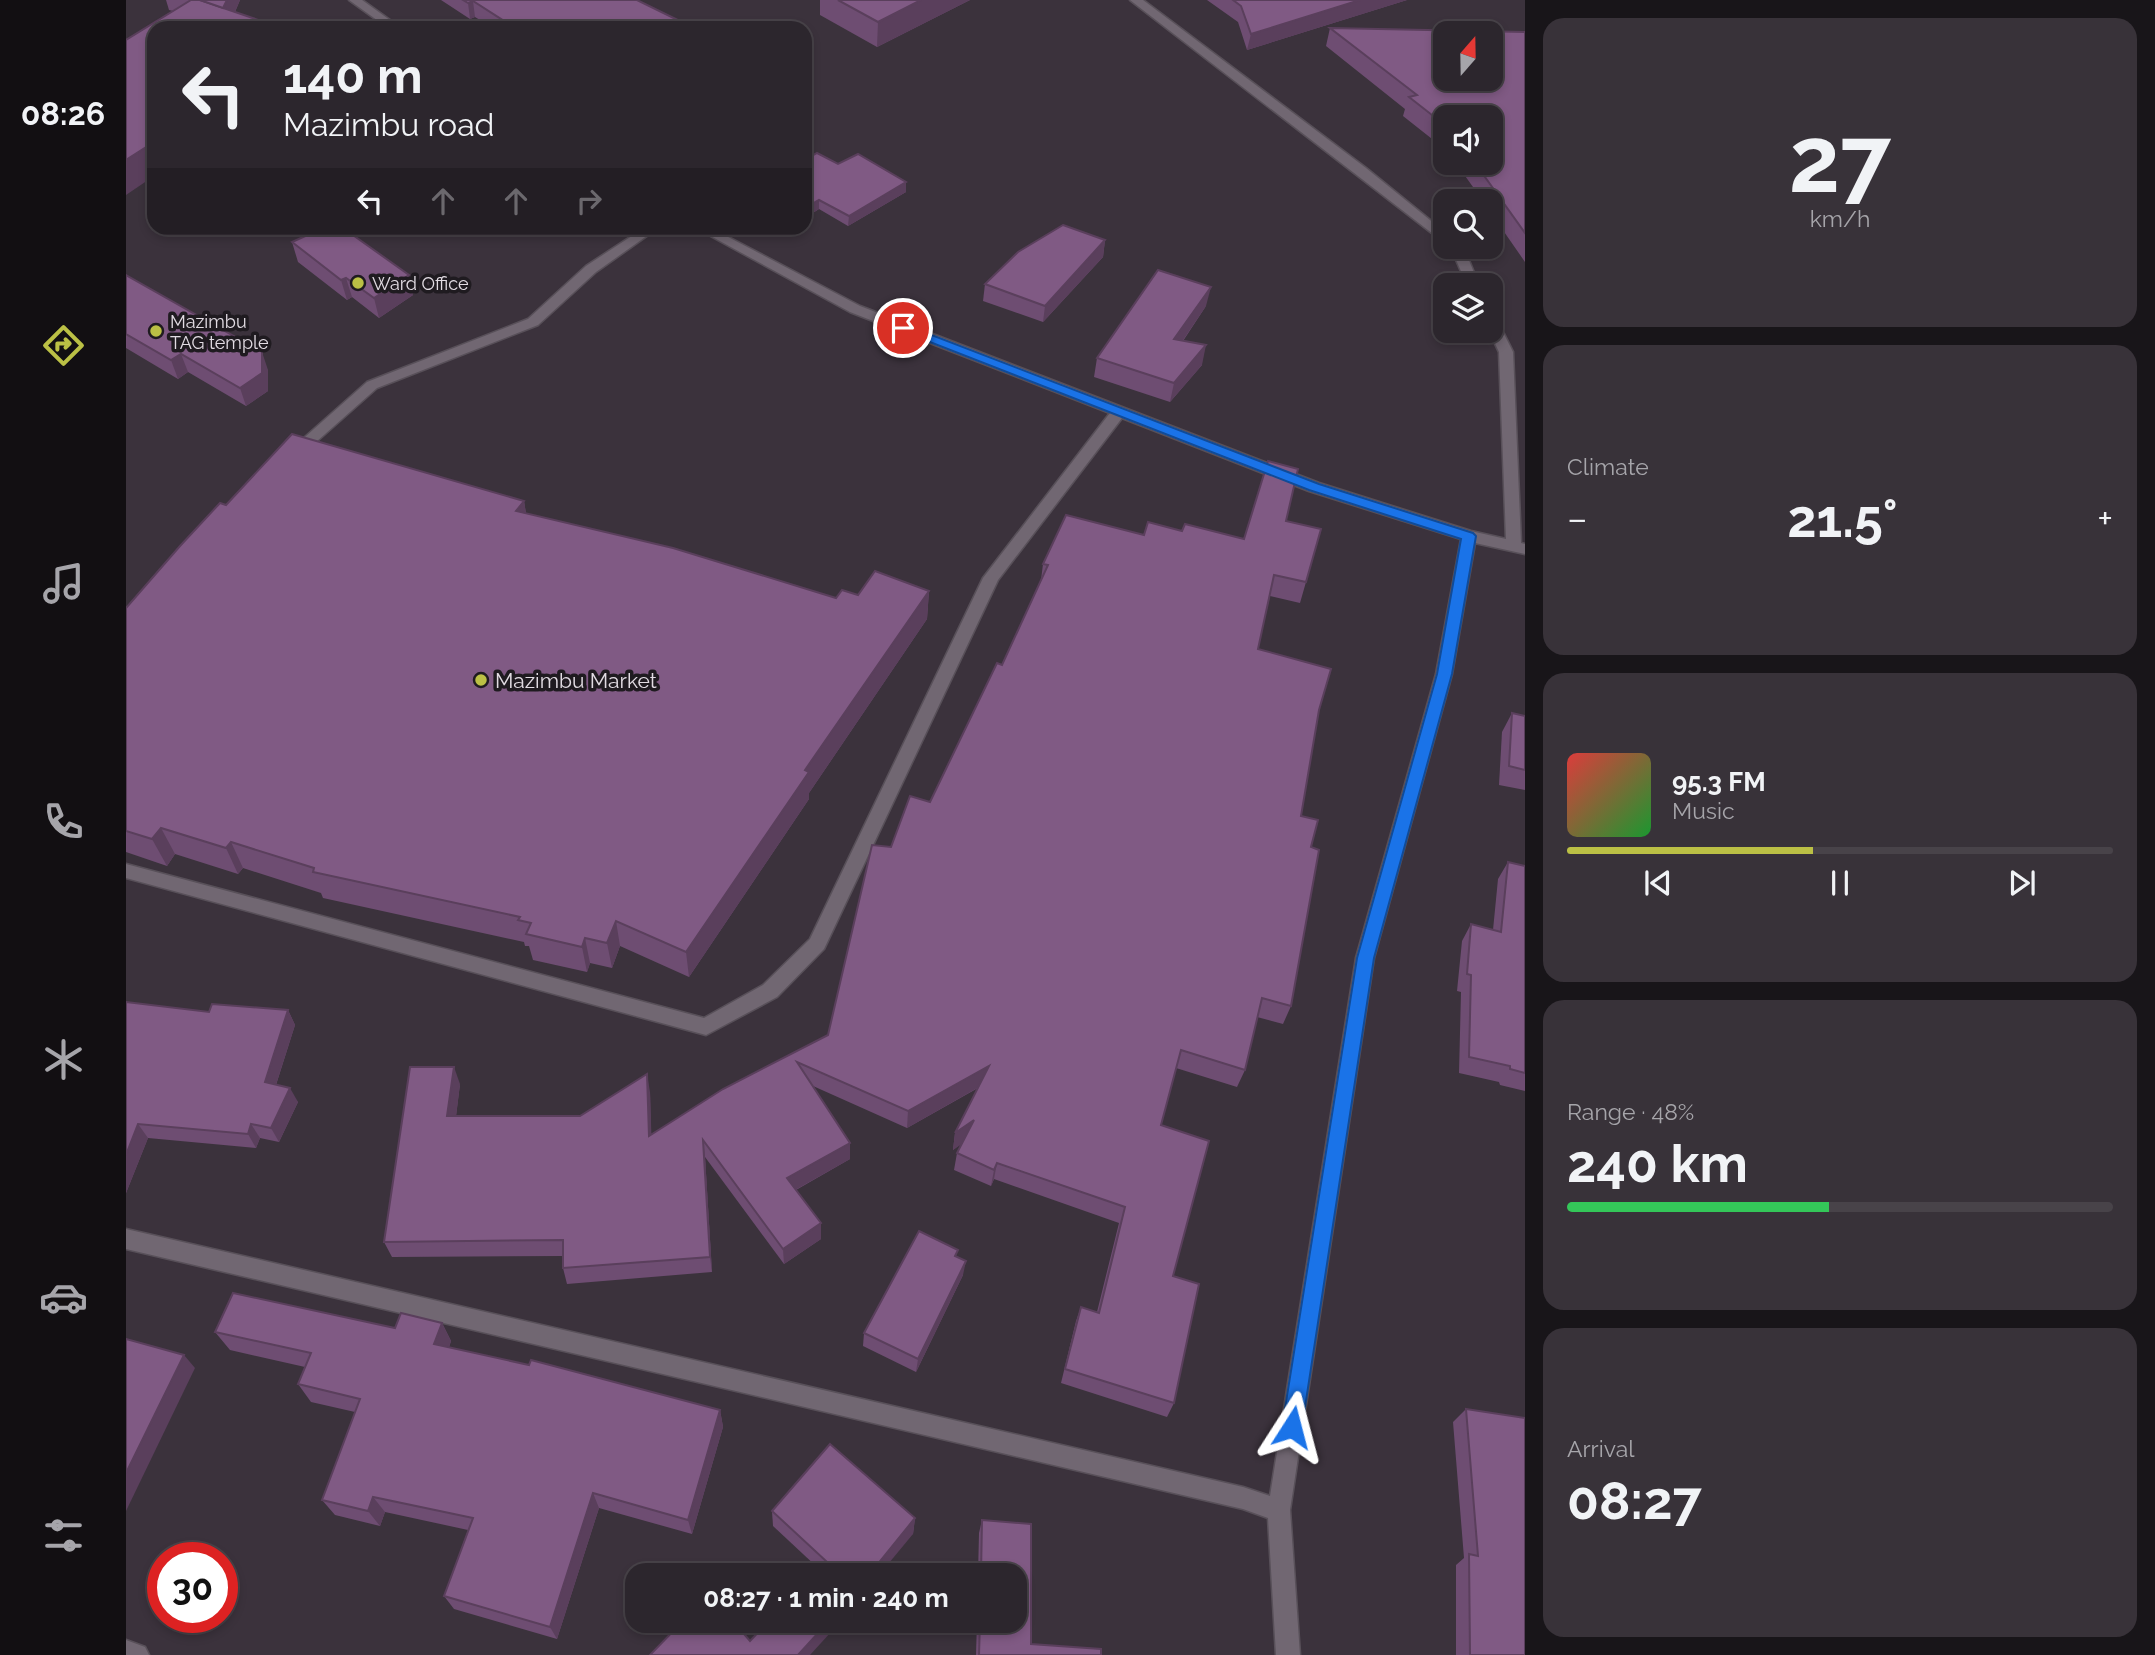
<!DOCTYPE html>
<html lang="en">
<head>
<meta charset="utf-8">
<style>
	body { margin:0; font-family:Raleway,sans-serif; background:#383239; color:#f1f3f6; height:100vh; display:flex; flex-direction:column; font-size:26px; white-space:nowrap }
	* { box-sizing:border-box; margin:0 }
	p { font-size:23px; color:#a6a5aa }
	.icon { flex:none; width:38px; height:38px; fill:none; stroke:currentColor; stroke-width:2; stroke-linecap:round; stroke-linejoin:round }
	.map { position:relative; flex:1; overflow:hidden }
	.drawer { display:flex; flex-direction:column; gap:18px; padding:18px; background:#181519; width:630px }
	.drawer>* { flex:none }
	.guide { position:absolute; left:21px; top:21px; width:665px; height:214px; border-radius:21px; box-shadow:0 4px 10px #0003,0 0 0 2px #484349; background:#2c262d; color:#f1f3f6; overflow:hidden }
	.needle { width:46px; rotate:20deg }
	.tools { position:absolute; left:1307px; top:21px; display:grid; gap:14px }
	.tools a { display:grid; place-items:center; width:70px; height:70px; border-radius:14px; background:#2c262d; box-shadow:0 4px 10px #0003,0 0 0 2px #484349; font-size:35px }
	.speed { position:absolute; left:21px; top:1542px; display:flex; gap:14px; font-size:35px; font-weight:700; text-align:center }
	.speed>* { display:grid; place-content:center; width:91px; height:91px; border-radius:50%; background:#2c262d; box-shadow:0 4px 10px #0003,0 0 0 2px #484349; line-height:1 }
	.speed .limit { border:10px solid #d22; background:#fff; color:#111 }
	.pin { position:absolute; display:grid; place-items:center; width:60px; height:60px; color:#fff; margin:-30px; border:4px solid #fff; border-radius:50%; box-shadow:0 2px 7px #0007 }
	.me { position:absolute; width:77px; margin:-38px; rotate:9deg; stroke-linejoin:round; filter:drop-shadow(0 0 5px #0008) }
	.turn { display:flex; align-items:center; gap:24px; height:147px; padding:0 21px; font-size:32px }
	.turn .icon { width:91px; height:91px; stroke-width:2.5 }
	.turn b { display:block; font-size:49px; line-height:60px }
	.lanes { display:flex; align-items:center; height:66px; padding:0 21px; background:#0003; justify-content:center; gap:35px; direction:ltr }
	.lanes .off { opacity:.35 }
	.big { font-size:52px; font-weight:700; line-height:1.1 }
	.drawer .widget { flex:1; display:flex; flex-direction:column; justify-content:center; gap:10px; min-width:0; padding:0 24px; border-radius:21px; background:#383239 }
	.drawer .dial { align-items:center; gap:0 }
	.dial b { font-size:91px; line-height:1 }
	.song { display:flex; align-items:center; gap:21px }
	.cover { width:84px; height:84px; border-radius:10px; background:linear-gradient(135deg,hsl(0 70% 55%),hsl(130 70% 35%)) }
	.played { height:7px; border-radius:4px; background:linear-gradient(90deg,#bbc045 45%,#484349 45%) }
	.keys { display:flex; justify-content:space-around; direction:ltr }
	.heat { display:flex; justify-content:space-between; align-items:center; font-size:38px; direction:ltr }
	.charge { height:10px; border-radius:5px; background:linear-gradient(90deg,#34c759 48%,#484349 0) }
	.trip { position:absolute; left:499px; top:1563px; width:402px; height:70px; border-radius:21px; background:#2c262d; box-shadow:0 4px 10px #0003,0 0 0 2px #484349; font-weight:700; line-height:70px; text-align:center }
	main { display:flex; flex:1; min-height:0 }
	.tab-bar { display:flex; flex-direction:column; width:126px; justify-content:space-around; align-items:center; background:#120f12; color:#a6a5aa }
	.tab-bar .icon { width:49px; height:49px }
	.tab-bar .active { color:#bbc045 }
	.tab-bar b { font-size:32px; color:#f1f3f6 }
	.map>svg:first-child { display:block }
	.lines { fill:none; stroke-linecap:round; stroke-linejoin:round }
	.minor-casing { stroke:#585059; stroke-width:3 }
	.minor { fill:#716772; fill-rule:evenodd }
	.wall { fill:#6e4d72 }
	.shaded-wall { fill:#5a3f5c }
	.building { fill:#805a84; stroke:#5a3f5c; stroke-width:2; fill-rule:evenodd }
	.route { fill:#1a73e8; stroke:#114b97; stroke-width:2 }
	.poi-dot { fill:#bbc045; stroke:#1f1b20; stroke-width:2.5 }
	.labels { text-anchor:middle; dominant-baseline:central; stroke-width:7; stroke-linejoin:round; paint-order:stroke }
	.far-poi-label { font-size:18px; fill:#e2dce3; stroke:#1f1b20; text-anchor:start }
	.poi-label { font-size:21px; fill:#e2dce3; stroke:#1f1b20; text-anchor:start }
</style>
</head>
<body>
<main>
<nav class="tab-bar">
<b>08:26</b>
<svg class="icon active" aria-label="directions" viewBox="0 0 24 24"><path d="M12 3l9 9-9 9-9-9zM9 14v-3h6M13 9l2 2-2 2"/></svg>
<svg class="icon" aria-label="music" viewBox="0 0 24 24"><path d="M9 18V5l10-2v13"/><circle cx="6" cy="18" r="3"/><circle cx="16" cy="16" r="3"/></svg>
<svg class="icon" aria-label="phone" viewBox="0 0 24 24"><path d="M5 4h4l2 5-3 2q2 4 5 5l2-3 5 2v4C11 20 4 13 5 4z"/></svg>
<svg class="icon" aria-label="climate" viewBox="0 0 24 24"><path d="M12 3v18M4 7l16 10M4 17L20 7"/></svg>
<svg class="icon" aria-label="car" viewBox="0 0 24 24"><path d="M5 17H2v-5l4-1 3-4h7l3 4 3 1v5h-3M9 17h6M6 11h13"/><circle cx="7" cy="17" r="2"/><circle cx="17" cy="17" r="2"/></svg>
<svg class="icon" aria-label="filters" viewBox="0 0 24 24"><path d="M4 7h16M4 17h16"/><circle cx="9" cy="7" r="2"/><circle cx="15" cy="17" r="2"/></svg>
</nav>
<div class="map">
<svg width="1399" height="1655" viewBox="0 0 1399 1655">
	<rect width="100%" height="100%" fill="#3b323c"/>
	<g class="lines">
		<!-- minor casing -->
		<g class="minor-casing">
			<g id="minor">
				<polygon points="223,0 236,0 275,28 262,28"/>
				<polygon points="1004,0 1017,0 1240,168 1320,233 1320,244"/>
				<polygon points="518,228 532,228 470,272 412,325 251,388 172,458 162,458 160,455 162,452 241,382 402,319 460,266"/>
				<polygon points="570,228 585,228 734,306 1193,483 1345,531 1380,539 1373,352 1363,331 1365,331 1365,318 1372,322 1387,352 1395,543 1399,544 1399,554 1349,543 1326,674 1248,958 1164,1510 1174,1655 1150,1655 1142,1518 1117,1509 0,1249 0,1229 1117,1487 1144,1496 1230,958 1310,674 1335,539 1183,491 996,418 872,580 698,949 651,997 580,1035 0,878 0,864 578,1018 637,985 684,939 857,578 984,413 724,312"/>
				<polygon points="1322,247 1338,248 1353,285 1341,285 1327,253"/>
				<polygon points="0,1640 19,1647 23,1655 0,1655"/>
			</g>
		</g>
		<!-- minor -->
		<use href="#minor" class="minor"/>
	</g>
	<!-- wall -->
	<g class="wall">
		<polygon points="40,0 114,0 109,12 47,11 43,10"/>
		<polygon points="315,0 511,0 568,28 367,28 349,17 344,19"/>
		<polygon points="694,0 844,0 751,47 694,15"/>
		<polygon points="1081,0 1281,0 1121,50 1112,22"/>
		<polygon points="1204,28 1399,32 1399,262 1365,213 1365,201 1357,201 1332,166 1333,163 1365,163 1320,117 1320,150 1277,116 1279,109 1200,46"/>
		<polygon points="712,164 780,192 722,226 693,209 679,218"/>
		<polygon points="979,240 977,257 917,322 857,301 859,284"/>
		<polygon points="166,242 287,295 253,318 226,297 221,300 172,262"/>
		<polygon points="0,275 142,370 142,391 120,406 62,372 52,379 0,348"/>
		<polygon points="1080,306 1057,341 1076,365 1044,402 968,377 971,358"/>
		<polygon points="398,501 400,514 710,598 732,595 803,591 801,619 683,793 683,799 563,977 494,946 486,968 464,963 461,972 407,960 403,946 399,946 398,942 197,898 195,893 117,868 112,874 49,854 41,866 0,852 0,608 100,505"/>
		<polygon points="1160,521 1180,582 1174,603 1144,596 1132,649 1193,710 1175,816 1185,847 1165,1006 1157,1024 1131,1017 1119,1070 1111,1087 1050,1068 1035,1125 1047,1276 1048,1403 1041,1417 935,1383 950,1321 955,1307 971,1312 993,1223 868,1179 865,1186 828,1170 831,1153 836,1143 827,1150 829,1133 852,1088 781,1128 687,1086 724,1159 670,1190 695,1239 658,1264 579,1157 586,1272 441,1284 437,1268 437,1256 266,1257 258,1242 334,1084 330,1116 454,1116 524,1092 525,1134 702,1035 765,847 804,802 876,665 915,580 917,564 1018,535 1056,531 1118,539"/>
		<polygon points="1386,713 1399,716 1399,790 1373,785 1376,732"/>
		<polygon points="1382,862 1399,866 1399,1091 1374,1085 1373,1082 1333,1073 1335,992 1331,991 1336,941 1345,924 1367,930 1372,879"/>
		<polygon points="0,1002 83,1012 162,1010 169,1025 150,1085 172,1102 153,1142 134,1138 130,1148 22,1138 0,1193"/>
		<polygon points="831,1257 837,1275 790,1372 737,1346 738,1333"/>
		<polygon points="316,1323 325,1341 323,1347 594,1410 597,1427 566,1534 473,1508 431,1639 328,1609 318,1596 342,1530 259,1512 254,1526 209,1515 196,1500 229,1412 185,1402 172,1384 179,1367 104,1350 89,1332 269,1328"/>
		<polygon points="1340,1409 1399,1655 1330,1655 1330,1565 1338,1558 1327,1422"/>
		<polygon points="646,1511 789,1518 787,1534 692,1568 647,1526"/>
		<polygon points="856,1520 905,1524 905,1644 975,1649 975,1655 850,1655 851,1620 889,1620 889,1575 852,1575 853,1533"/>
	</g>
	<!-- shaded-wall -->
	<g class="shaded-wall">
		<polygon points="101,0 114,0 102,28 96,10"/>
		<polygon points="795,0 844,0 751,47 752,22"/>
		<polygon points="1234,0 1281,0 1121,50 1125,34"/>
		<polygon points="347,1 349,17 344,19 342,3"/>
		<polygon points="28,142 28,176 0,195 0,160"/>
		<polygon points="780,182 780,192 722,226 723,216"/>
		<polygon points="693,200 693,209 679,218 679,208"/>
		<polygon points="979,240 977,257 917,322 919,306"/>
		<polygon points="283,275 287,295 253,318 248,298"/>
		<polygon points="220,278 226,297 221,300 215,280"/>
		<polygon points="1085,287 1080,306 1045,358 1048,339"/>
		<polygon points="1080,345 1076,365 1044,402 1048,383"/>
		<polygon points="136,352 142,370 142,391 120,406 114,388"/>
		<polygon points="55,354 62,372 52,379 45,360"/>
		<polygon points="398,501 403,530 390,511"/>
		<polygon points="803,591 801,619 683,793 683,799 563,977 560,952 679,770"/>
		<polygon points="35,828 49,854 41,866 26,839"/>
		<polygon points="105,842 117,868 112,874 100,848"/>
		<polygon points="490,921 494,946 486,968 481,943"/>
		<polygon points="459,938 464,963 461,972 456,947"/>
		<polygon points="162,1010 169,1025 146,1097 139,1082"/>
		<polygon points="863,1066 860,1083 781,1128 782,1111"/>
		<polygon points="328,1067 334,1084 328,1133 321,1116"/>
		<polygon points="521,1074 524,1092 526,1153 523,1136"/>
		<polygon points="164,1088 172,1102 153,1142 145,1128"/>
		<polygon points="848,1120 846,1137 827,1150 829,1133"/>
		<polygon points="12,1124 22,1138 0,1193 0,1155"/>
		<polygon points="125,1124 134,1138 130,1148 122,1134"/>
		<polygon points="577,1140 579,1157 586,1272 584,1257"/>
		<polygon points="724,1143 724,1159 662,1194 661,1178"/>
		<polygon points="871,1163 868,1179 865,1186 868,1170"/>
		<polygon points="695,1223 695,1239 658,1264 657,1249"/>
		<polygon points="840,1261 837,1275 790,1372 792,1359"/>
		<polygon points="316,1323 325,1341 318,1362 308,1344"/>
		<polygon points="58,1355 69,1368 0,1511 0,1473"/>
		<polygon points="594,1410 597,1427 566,1534 562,1520"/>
		<polygon points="467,1493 473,1508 431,1639 424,1627"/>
		<polygon points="247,1497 259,1512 254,1526 242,1511"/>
		<polygon points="789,1518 787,1534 753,1575 743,1575"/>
		<polygon points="704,1620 716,1620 684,1655 672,1655"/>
	</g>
	<!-- building -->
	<g class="building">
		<polygon points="65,0 74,0 156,28 28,28 28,142 0,160 0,40"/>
		<polygon points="74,0 101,0 97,8"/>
		<polygon points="337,0 511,0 568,28 389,28 347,1 342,3"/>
		<polygon points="712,0 795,0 752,22"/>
		<polygon points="1107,0 1234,0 1125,34 1115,6"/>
		<path d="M 1204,28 L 1399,32 L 1399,233 L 1349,163 L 1365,163 L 1365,117 L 1320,117 L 1320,126 L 1283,97 L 1291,95 ZM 1320,33 L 1365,33 L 1365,79 L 1320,79 Z"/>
		<polygon points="691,153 712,164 732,154 780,182 723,216 693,200 679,208 679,160"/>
		<polygon points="937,225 979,240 919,306 859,284 892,252"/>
		<polygon points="197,228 217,228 283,275 248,298 220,278 215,280 166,242"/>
		<polygon points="1032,270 1085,287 1048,339 1080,345 1048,383 971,358"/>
		<polygon points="0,275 136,352 136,373 114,388 55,354 45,360 0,334"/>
		<polygon points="166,434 398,501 390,511 547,548 710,598 716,590 732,595 749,571 803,591 679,770 683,772 560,952 490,921 481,943 459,938 456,947 400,934 405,923 392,920 394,917 187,872 188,868 105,842 100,848 35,828 26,839 0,831 0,608 54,546 94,503 100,505"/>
		<polygon points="1142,461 1172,469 1160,521 1195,529 1180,582 1148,575 1132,649 1205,669 1193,710 1175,816 1192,820 1185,847 1193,850 1165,1006 1136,998 1119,1070 1055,1050 1035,1125 1083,1141 1047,1276 1073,1284 1048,1403 939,1369 955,1307 973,1313 999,1207 871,1163 868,1170 831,1153 848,1120 829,1133 863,1066 782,1111 671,1062 724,1143 661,1178 695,1223 657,1249 577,1140 584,1257 437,1268 437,1240 258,1242 284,1067 328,1067 321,1116 454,1116 521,1074 523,1136 597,1089 702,1035 746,845 765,847 784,796 804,802 871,663 876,665 922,565 917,564 940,515 1018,535 1022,522 1056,531 1059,524 1118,539"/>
		<polygon points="1386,713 1399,716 1399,770 1383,766"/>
		<polygon points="1382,862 1399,866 1399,1073 1384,1069 1384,1066 1343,1057 1345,975 1341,974 1345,924 1375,932"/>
		<polygon points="0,1002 83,1012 86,1004 162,1010 139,1082 164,1088 145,1128 125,1124 122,1134 12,1124 0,1155"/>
		<polygon points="793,1231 832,1250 829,1256 840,1261 792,1359 738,1333"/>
		<polygon points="107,1293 269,1328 275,1313 316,1323 308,1344 403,1365 405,1360 594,1410 562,1520 467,1493 424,1627 318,1596 347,1518 247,1497 242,1511 196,1500 234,1399 172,1384 185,1353 89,1332"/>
		<polygon points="0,1339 58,1355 0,1473"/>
		<polygon points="1340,1409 1399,1418 1399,1655 1344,1655 1343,1554 1352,1556"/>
		<polygon points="704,1444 789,1518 743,1575 686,1575 700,1561 646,1511"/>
		<polygon points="856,1520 905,1524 905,1644 975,1649 975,1655 853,1655 854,1620 889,1620 889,1575 855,1575"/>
		<polygon points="558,1620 606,1620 624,1641 644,1620 704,1620 672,1655 524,1655"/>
	</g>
	<!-- route -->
	<polygon class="route" points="777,324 1193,484 1347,533 1350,536 1326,674 1248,958 1176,1427 1173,1434 1166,1437 1159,1434 1156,1427 1231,958 1311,674 1335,539 1183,490 773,330 773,325"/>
	<!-- markers -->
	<g class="poi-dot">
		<circle cx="232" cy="283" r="7"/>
		<circle cx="30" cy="331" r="7"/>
		<circle cx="355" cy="680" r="7"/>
	</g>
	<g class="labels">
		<!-- far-poi labels -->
		<g class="far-poi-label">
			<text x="246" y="283">Ward Office</text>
			<text x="44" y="321">Mazimbu<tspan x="44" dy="21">TAG temple</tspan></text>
		</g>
		<!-- poi labels -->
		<g class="poi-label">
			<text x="369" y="680">Mazimbu Market</text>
		</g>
	</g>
</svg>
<div class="tools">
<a><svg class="needle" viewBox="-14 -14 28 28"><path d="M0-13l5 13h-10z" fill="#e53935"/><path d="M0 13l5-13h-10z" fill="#a6a5aa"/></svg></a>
<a><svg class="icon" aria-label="sound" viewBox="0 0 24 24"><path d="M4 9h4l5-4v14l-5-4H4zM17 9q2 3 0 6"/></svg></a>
<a><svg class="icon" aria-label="search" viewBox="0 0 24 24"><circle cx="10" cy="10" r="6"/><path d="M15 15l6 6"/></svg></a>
<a><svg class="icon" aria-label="layers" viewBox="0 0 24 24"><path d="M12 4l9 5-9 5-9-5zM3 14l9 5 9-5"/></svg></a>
</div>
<div class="speed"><div class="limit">30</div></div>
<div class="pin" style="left:777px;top:328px;background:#d93025"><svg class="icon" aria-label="arrive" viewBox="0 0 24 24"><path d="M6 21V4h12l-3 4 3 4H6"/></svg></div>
<svg class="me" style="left:1166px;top:1427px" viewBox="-20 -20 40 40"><path d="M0-17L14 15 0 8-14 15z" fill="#1a73e8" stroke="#fff" stroke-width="4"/></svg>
<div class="trip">08:27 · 1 min · 240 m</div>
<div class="guide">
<div class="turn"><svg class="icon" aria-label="left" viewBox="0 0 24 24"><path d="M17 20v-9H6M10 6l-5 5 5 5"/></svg><div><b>140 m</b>Mazimbu road</div></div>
<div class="lanes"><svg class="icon" aria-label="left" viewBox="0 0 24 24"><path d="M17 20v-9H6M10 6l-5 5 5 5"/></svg><svg class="icon off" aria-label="ahead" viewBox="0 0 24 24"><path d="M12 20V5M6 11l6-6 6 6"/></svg><svg class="icon off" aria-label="ahead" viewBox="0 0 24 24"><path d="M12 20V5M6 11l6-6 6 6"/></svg><svg class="icon off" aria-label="right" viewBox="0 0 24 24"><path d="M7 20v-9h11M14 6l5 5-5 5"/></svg></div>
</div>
</div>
<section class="drawer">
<div class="widget dial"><b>27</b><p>km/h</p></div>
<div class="widget"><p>Climate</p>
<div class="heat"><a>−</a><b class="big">21.5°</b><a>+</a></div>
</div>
<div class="widget">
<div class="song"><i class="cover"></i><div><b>95.3 FM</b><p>Music</p></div></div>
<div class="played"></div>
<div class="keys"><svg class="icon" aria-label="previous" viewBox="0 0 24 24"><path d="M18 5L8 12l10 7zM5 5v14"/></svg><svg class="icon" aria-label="pause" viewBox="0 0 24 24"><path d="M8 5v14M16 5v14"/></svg><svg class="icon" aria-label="next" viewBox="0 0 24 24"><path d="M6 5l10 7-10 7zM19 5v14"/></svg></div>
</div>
<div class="widget"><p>Range · 48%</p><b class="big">240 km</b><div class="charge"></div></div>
<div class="widget"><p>Arrival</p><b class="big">08:27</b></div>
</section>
</main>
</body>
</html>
